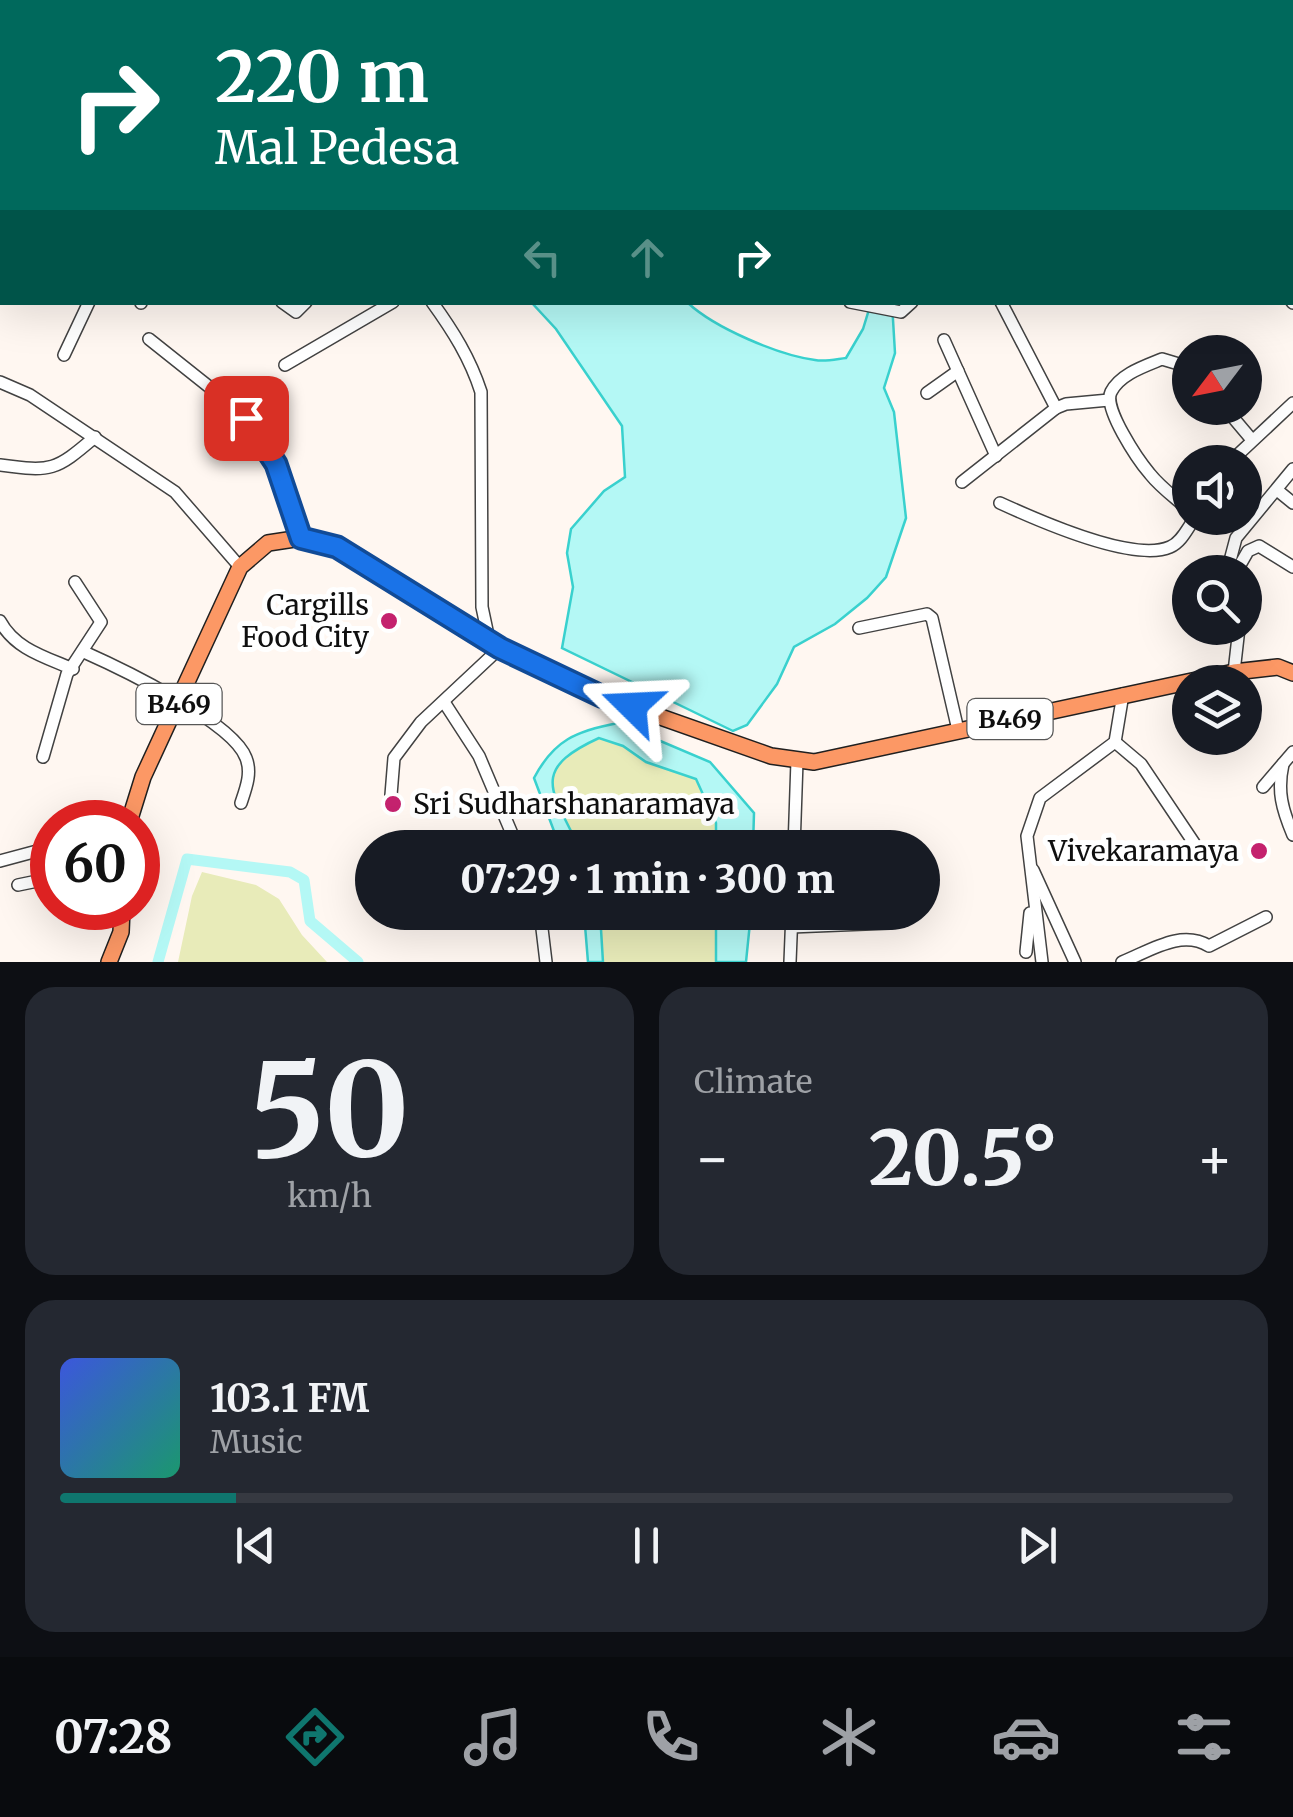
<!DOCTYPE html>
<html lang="en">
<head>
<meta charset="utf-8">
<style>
	body { margin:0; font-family:Merriweather,serif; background:#242831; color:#f1f3f6; height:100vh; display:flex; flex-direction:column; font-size:38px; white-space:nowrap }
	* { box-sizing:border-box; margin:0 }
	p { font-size:32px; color:#9ea1a6 }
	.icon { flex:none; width:55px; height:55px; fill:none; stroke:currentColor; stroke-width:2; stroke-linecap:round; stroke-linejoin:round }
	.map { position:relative; height:962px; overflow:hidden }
	.panel { display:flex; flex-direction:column; gap:25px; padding:25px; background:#0d0f14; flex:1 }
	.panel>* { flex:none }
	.top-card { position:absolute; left:0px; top:0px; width:1295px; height:305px; box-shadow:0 10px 40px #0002; background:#00695c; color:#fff; overflow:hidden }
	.needle { width:65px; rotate:238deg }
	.fabs { position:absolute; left:1172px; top:335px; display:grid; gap:20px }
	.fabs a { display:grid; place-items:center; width:90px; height:90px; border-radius:50%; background:#171b24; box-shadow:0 10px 40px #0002; font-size:50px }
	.speed { position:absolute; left:30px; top:800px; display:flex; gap:20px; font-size:50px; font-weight:700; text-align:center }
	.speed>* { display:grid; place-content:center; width:130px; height:130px; border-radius:50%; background:#171b24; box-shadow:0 10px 40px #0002; line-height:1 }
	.speed .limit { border:15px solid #d22; background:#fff; color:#111 }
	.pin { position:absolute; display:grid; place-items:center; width:85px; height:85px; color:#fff; margin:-42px; border-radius:20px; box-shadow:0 5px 15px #0006 }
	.me { position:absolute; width:110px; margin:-55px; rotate:291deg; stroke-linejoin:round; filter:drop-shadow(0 0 8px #0008) }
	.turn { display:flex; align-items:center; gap:35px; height:210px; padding:0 50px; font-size:45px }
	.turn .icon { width:130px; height:130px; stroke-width:2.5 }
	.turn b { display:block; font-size:70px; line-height:85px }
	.lanes { display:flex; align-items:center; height:95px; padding:0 50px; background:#0003; justify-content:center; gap:50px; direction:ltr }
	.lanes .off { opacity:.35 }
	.big { font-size:75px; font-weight:800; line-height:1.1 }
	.panel .card { flex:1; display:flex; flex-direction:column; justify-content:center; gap:15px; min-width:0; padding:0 35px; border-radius:30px; background:#242831 }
	.panel .dial { align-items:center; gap:0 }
	.dial b { font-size:130px; line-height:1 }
	.song { display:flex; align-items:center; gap:30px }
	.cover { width:120px; height:120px; border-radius:15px; background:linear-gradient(135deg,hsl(230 70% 55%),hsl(160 70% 35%)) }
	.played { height:10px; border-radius:5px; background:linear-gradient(90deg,#0f766e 15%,#363941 15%) }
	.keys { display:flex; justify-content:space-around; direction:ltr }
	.heat { display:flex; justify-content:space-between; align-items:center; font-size:55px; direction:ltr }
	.panel .tiles { flex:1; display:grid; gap:25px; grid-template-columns:1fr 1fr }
	.card:last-child { grid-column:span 2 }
	.trip { position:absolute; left:355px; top:830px; width:585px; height:100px; border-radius:50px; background:#171b24; box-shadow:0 10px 40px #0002; font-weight:800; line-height:100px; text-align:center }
	.tabs { display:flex; height:160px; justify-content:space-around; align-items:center; background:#090b0e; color:#9ea1a6 }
	.tabs .icon { width:70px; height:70px }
	.tabs .selected { color:#0f766e }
	.tabs b { font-size:45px; color:#f1f3f6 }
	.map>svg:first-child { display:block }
	.green { fill:#e8ebb9 }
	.water { fill:#b4f8f5; stroke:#39d1ce; stroke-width:2.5 }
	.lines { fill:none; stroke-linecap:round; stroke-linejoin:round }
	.canal { stroke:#b4f8f5; stroke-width:11 }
	.minor-casing { stroke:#424242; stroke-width:14 }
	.major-casing { stroke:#202020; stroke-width:18 }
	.minor { stroke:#fff; stroke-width:11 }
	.major { stroke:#fc9865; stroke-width:15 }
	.route-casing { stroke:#114b97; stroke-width:25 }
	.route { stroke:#1a73e8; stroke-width:18 }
	.poi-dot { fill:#c4226e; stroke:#fff; stroke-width:4 }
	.labels { text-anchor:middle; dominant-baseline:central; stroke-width:10; stroke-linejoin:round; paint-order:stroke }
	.shield { fill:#fff; stroke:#575757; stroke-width:2.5 }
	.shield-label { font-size:25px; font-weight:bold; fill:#0f0f0f }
	.poi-label { font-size:28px; fill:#0f0f0f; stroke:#fff; text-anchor:end }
</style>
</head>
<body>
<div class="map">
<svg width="1293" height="962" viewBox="0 0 1293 962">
	<rect width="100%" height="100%" fill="#fff7f1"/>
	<!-- green -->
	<g class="green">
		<polygon points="23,0 436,0 29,2"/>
		<path d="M 599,738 L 623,746 L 646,762 L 696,779 L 716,823 L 716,847 L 579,847 C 552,790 529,771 599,738 Z"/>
		<polygon points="202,872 256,885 279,899 302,935 327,962 178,962 192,896"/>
		<polygon points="600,913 716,913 716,962 603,962"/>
	</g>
	<!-- water -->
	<g class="water">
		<path d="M 532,303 L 688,303 C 715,328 778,355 815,360 C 825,362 837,359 846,358 L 863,329 L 871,303 L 892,303 L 895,353 L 884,388 L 894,412 L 906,518 L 886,577 L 867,598 L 835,624 L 794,647 L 777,684 L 747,725 L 733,731 L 562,648 L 573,587 L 567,553 L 571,529 L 604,491 L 625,477 L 622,426 L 556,329 Z"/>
		<path d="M 618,723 L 710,762 L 754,813 L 753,847 L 716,847 L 716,823 L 696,779 L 646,762 L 623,746 L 599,738 C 529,770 552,791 579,847 L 560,847 L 534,778 C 554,740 576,731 618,723 Z"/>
		<polygon points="584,913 600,913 603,962 588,962"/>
		<polygon points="716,913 751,913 746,962 716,962"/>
	</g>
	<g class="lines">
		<!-- canal -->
		<g class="canal">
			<polyline points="767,2 768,0"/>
			<polyline points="158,962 187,859 290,872 304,880 310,921 358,962"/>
		</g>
		<!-- minor casing -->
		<g class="minor-casing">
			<g id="minor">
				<polyline points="590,0 593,2"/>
				<polyline points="525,2 527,0"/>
				<polyline points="716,2 716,0"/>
				<polyline points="778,2 779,0"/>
				<polyline points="1173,2 1175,0"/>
				<polyline points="0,31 2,33"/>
				<polyline points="1292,52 1293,50"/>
				<polyline points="1292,123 1293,122"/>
				<polyline points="1292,143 1293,144"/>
				<polyline points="1292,201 1293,201"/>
				<polyline points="141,302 141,303"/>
				<polyline points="282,302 296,312 306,302"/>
				<path d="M 432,302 C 453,331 470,358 481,392 L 482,607 L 489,640"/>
				<polyline points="850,302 901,312 912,302"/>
				<polyline points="1001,302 1056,408"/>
				<polyline points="1292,302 1293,303"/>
				<polyline points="149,339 247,417 277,464 301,538"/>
				<polyline points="944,340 996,456"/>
				<polyline points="64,355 89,302"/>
				<polyline points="285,365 393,302"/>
				<path d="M 1190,373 L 1182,365 L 1162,359 C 1145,366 1120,374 1111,392 C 1103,408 1138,460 1150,474 C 1161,488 1177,499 1190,511"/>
				<polyline points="0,382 30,395 175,492 240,567"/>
				<polyline points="927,393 958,371"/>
				<polyline points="1225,408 1252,440"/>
				<polyline points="1230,462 1293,403"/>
				<path d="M 0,465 C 52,472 55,471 95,437"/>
				<polyline points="962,482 1056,408 1066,404 1109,400"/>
				<polyline points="1277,490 1293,503"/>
				<path d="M 1000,503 C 1037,520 1133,563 1170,547 C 1182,542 1188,527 1195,518"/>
				<polyline points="1227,572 1236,538 1293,469"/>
				<polyline points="1236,572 1248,551 1259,546 1293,567"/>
				<path d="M 0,621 C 15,649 45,657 73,669"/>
				<polyline points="859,628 927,614 932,618 958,730"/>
				<path d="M 84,652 C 120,668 233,722 246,758 C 252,773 246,788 241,803"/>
				<polyline points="1234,672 1239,628"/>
				<polyline points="444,702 479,756 518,848"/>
				<polyline points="1115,742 1141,764 1194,843"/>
				<polyline points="43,757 67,674 101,622 75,582"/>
				<path d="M 1283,764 C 1277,791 1282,809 1293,835"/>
				<polyline points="1263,787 1293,752"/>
				<polyline points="391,795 394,758 421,722 500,648"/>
				<polyline points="794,848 797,761"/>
				<polyline points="0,861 52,847"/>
				<polyline points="1033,870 1075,962"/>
				<polyline points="18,885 52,878"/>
				<polyline points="540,912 546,962"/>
				<polyline points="791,927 890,923 895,912"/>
				<polyline points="1026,952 1030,913"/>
				<polyline points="790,962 792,912"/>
				<polyline points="1042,962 1027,836 1040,798 1115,742 1123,694"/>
				<path d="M 1122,962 C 1150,951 1181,929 1209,946 L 1266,917"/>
			</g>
		</g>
		<!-- major casing -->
		<g class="major-casing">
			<g id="major">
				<polyline points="129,822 143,777 240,567 268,543 301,538 337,547 500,648 601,696 771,756 814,762 1234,672 1278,667 1293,673"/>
				<polyline points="109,962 121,932 122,908"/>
			</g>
		</g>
		<!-- minor -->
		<use href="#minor" class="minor"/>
		<!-- major -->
		<use href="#major" class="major"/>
	</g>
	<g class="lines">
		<!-- route casing -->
		<g class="route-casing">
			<polyline id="route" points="246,418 276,464 301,538 337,547 500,648 601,696 632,706"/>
		</g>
		<!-- route -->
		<use href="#route" class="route"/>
	</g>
	<!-- markers -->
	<g class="poi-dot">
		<circle cx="389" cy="621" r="10"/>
		<circle cx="393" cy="804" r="10"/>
		<circle cx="1259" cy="851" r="10"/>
	</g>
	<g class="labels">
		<!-- shield labels -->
		<g class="shield">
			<rect x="136.5" y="684" width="85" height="40" rx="8"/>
			<rect x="967.5" y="699" width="85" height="40" rx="8"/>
		</g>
		<g class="shield-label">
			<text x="179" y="704">B469</text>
			<text x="1010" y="719">B469</text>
		</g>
		<!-- poi labels -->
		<g class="poi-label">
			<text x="369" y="605">Cargills<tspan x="369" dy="32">Food City</tspan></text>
			<text x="413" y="804" text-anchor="start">Sri Sudharshanaramaya</text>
			<text x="1239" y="851">Vivekaramaya</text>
		</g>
	</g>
</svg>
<div class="fabs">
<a><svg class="needle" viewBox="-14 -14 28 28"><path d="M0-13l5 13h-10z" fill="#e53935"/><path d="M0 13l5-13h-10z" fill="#9ea1a6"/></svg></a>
<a><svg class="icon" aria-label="sound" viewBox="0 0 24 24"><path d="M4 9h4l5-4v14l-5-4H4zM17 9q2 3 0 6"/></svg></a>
<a><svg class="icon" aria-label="search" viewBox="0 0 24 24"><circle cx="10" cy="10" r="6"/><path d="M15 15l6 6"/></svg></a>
<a><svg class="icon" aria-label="layers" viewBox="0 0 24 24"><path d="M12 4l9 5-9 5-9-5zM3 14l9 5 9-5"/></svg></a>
</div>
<div class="speed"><div class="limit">60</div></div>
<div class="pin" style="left:246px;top:418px;background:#d93025"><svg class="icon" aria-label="arrive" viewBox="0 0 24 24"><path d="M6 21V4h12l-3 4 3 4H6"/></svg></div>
<svg class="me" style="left:632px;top:706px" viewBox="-20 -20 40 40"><path d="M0-17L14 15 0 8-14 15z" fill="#1a73e8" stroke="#fff" stroke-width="4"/></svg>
<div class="trip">07:29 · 1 min · 300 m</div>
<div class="top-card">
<div class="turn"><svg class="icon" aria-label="right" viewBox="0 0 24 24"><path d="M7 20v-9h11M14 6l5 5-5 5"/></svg><div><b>220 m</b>Mal Pedesa</div></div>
<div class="lanes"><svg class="icon off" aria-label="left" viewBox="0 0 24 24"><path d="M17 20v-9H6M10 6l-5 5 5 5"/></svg><svg class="icon off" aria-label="ahead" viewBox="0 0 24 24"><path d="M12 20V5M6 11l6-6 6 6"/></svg><svg class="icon" aria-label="right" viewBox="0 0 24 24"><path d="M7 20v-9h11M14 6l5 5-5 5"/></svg></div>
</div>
</div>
<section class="panel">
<div class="tiles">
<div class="card dial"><b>50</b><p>km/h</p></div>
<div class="card"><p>Climate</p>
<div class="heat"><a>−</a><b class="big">20.5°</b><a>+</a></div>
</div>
<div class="card">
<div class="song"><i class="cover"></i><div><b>103.1 FM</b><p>Music</p></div></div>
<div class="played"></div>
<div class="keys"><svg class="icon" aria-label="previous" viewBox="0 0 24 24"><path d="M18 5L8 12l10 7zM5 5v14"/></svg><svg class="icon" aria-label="pause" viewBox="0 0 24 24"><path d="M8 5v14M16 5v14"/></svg><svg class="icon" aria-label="next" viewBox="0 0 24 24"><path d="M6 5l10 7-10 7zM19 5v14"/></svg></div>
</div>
</div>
</section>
<nav class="tabs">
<b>07:28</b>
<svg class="icon selected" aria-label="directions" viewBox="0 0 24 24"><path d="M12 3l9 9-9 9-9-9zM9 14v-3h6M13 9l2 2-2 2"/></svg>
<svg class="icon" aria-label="music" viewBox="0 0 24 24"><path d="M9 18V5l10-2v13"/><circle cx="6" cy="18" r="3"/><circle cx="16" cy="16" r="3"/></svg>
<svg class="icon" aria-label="phone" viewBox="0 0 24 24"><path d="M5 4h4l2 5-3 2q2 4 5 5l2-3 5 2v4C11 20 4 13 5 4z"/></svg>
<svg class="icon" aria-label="climate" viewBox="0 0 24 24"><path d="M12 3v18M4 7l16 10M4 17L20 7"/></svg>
<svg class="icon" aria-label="car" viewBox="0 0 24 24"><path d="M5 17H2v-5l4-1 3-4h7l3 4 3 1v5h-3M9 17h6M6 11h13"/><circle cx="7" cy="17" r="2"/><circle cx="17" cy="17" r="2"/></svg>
<svg class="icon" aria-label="filters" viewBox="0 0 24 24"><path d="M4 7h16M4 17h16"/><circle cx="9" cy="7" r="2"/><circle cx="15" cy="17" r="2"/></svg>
</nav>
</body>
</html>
